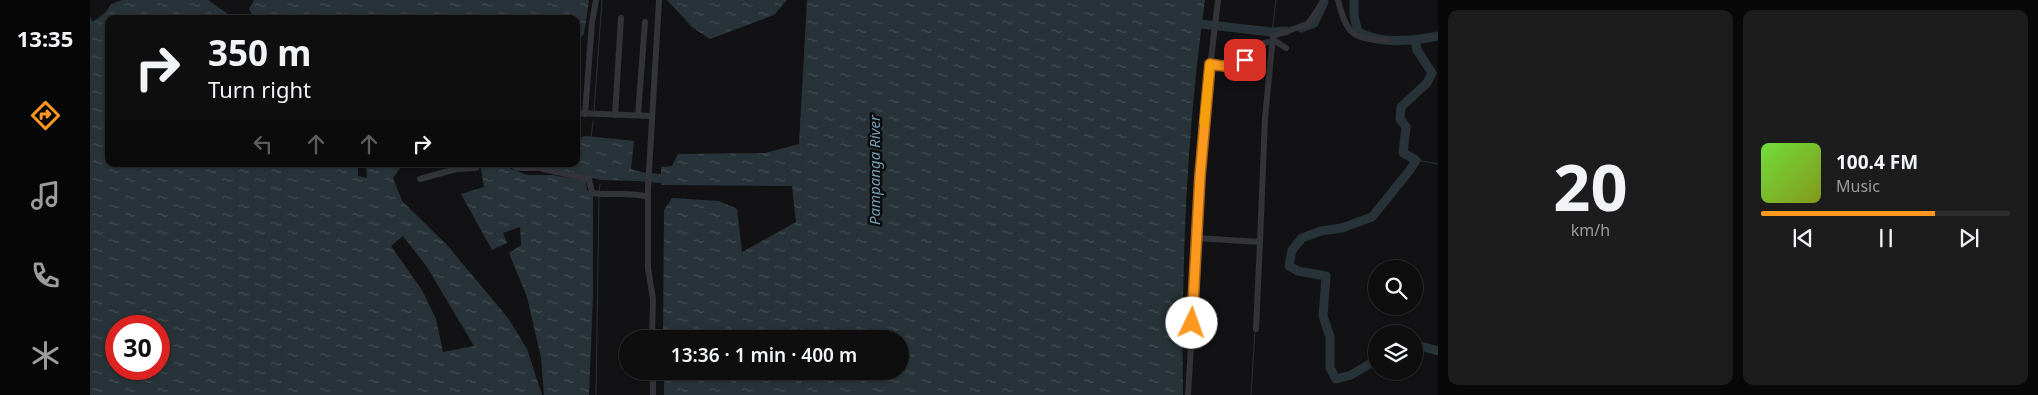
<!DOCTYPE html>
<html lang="en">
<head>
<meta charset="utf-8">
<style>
	body { margin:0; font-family:"Noto Sans",sans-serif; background:#1c1c1d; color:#f1f3f6; height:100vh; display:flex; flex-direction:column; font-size:19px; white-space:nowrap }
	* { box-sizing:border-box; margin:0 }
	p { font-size:16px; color:#9b9c9e }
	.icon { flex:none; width:28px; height:28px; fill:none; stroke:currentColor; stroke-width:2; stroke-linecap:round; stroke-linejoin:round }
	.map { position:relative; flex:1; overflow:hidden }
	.panel { display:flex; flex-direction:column; gap:10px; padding:10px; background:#080808; width:600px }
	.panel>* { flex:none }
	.guide { position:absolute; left:15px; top:15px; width:475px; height:152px; border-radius:10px; box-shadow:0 1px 4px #0004,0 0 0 1px #2e2e2f; background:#0e0e0f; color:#f1f3f6; overflow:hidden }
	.tools { position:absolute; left:1278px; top:260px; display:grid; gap:10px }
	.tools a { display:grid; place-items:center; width:55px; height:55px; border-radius:50%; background:#0e0e0f; box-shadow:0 1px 4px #0004,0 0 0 1px #2e2e2f; font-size:25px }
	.speed { position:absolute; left:15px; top:315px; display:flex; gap:10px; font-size:25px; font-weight:700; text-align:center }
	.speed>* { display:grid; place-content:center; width:65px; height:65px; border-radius:50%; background:#0e0e0f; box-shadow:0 1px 4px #0004,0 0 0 1px #2e2e2f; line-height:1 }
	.speed .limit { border:8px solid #d22; background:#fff; color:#111 }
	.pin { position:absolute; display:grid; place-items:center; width:42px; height:42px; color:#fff; margin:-21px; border-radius:10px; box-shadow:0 2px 8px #0006 }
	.me { position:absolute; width:55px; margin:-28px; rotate:3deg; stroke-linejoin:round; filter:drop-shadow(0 0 4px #0008) }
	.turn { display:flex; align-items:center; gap:18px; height:105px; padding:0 20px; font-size:22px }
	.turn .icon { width:65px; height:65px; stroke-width:2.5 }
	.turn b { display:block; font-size:35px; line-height:42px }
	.lanes { display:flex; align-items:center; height:48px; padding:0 20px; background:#0003; justify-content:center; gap:25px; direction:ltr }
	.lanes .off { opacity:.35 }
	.panel .tile { flex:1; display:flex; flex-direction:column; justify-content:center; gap:8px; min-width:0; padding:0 18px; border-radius:10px; background:#1c1c1d }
	.panel .dial { align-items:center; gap:0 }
	.dial b { font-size:65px; line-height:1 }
	.song { display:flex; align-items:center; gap:15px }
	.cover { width:60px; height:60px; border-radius:8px; background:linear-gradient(135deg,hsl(100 70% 55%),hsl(70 70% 35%)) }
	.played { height:5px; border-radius:2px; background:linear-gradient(90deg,#fe981f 70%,#2e2e2f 70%) }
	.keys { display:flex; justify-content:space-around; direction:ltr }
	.panel .tiles { flex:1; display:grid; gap:10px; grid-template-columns:repeat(2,1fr) }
	.trip { position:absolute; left:529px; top:330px; width:290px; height:50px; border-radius:25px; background:#0e0e0f; box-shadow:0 1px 4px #0004,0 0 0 1px #2e2e2f; font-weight:600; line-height:50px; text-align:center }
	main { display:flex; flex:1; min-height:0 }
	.menu { display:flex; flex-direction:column; width:90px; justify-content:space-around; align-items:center; background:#060606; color:#9b9c9e }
	.menu .icon { width:35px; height:35px }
	.menu .active { color:#fe981f }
	.menu b { font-size:22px; color:#f1f3f6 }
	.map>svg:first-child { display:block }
	.water { fill:url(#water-ripples); fill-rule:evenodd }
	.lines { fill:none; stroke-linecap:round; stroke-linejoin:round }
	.stream { stroke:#273338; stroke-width:1 }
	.river { stroke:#273338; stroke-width:9 }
	.minor { stroke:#323439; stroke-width:6 }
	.route-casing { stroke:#a56314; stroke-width:12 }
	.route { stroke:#fe981f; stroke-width:9 }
	.slow { stroke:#f59e0b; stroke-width:9 }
	.labels { text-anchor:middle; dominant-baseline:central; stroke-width:5; stroke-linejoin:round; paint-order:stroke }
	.water-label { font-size:15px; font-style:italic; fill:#769eb3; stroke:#0d0d0e }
</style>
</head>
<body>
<main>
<nav class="menu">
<b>13:35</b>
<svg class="icon active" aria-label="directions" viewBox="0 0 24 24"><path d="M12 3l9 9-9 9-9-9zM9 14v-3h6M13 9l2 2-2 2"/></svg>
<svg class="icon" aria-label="music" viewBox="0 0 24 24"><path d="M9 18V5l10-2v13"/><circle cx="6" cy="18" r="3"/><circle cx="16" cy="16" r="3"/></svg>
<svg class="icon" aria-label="phone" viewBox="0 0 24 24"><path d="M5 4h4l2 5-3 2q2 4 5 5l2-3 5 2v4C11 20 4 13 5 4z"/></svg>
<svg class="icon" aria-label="climate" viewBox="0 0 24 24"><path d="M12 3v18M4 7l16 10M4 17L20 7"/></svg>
</nav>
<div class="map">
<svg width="1348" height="395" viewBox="0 0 1348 395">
	<defs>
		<pattern id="water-ripples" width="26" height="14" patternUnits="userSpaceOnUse" patternTransform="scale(1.25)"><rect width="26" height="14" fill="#273338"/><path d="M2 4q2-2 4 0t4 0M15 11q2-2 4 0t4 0" fill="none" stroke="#434e53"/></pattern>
	</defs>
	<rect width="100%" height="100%" fill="#121214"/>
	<!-- water -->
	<g class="water">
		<path d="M 32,0 L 118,0 L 145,19 L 19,19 L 19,164 L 268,164 L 268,176 L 277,178 L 276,164 L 313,164 L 303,178 L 312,201 L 357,245 L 418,318 L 437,349 L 452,395 L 0,395 L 0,17 L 3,22 L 16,12 L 21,4 ZM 313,236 L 337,267 L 384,346 L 353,352 L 346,319 L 332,290 L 301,246 ZM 26,326 L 69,326 L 69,369 L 26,369 Z"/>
		<polygon points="164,0 499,0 494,34 486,42 486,19 189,19 183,16 163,16 159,9"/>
		<polygon points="577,0 697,0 684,15 620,39 602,27"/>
		<path d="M 717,0 L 1115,0 C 1097,131 1091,263 1093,395 L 574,395 L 574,371 L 810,371 L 810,339 L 573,339 L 574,210 L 582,198 L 629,201 L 647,209 L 652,252 L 706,222 L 702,186 L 571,185 L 571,167 L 582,166 L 588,154 L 675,153 L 709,144 Z"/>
		<polygon points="496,136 544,141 541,169 552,172 551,181 511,180 440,164 486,164 486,138"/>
		<polygon points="390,164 409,164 437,175 463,175 496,181 497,190 503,195 503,297 499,395 454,395 451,358 437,297 419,253 431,245 430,227 413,233 417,243 402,250 371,194 394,187"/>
	</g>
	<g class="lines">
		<!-- stream -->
		<g class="stream">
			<polyline points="1182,34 1186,0"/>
			<polyline points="504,111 512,0"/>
			<polyline points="501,138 503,121"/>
			<polyline points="1326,160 1348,164"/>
			<polyline points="509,192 510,184"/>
			<polyline points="506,395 509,196"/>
			<polyline points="1161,395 1165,330"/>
		</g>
		<!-- river -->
		<g class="river">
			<path d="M 1264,0 L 1264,16 L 1268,32 C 1291,45 1323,41 1348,36"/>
			<polyline points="1102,23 1182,32 1196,31"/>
			<polyline points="1211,28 1224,23 1234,2"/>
			<polyline points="542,176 576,179 583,176"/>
			<polyline points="1324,344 1348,351"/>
			<polyline points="1286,360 1261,375 1246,379 1240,368 1240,337 1233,316 1236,276 1208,271 1199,266 1202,250 1212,238 1231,231 1252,228 1282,217 1320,170 1326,160 1313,153 1316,127 1310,119 1311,107 1337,83 1342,73 1327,50 1325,40"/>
		</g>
		<!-- minor -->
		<g class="minor">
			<path d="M 1248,0 C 1256,32 1262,41 1297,40"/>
			<path d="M 1120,64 C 1129,66 1144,69 1153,63 C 1156,60 1156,55 1158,52 C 1163,45 1177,42 1185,41 L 1196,48"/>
			<polyline points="486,113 561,116"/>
			<polyline points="495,114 502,22 506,0"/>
			<polyline points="525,115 531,18"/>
			<polyline points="548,115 555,22"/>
			<path d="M 421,164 L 427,168 L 449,168 L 499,179 L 502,193 C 520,196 541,191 558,197"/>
			<polyline points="330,179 366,169 386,168 386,164"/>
			<polyline points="1107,238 1170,242 1175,118 1183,36 1218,24 1234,0"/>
			<polyline points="1166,329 1170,242"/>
			<polyline points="562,339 563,299 558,268 558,189 569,0"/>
			<polyline points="563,371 563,395"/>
			<polyline points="1098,395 1115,111 1128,0"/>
		</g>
	</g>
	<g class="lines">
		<!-- route casing -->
		<g class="route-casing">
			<path id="route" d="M 1102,323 L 1110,176 L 1120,64 C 1131,66 1146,69 1155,60"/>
		</g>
		<!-- route -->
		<use href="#route" class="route"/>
		<!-- slow -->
		<polyline class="slow" points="1114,123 1120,64"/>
	</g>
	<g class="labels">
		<!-- water labels -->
		<g class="water-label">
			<text transform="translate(784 170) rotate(-90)">Pampanga River</text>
		</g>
	</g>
</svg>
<div class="tools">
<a><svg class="icon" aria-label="search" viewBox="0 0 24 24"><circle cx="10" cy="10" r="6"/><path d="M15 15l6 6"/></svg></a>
<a><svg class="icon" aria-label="layers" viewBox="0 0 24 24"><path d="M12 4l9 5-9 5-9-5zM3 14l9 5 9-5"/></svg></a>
</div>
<div class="speed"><div class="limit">30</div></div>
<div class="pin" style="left:1155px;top:60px;background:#d93025"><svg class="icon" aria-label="arrive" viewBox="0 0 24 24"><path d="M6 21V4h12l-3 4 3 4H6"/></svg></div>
<svg class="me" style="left:1102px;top:323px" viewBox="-20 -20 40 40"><circle r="19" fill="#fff"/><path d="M0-13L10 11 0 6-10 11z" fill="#fe981f"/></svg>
<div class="trip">13:36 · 1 min · 400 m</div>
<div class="guide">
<div class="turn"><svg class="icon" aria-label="right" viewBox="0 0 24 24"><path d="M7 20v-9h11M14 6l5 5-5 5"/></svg><div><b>350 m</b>Turn right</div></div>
<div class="lanes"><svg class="icon off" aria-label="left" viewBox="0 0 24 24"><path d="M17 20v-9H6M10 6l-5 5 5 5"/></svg><svg class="icon off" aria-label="ahead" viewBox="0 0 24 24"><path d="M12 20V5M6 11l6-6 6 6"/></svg><svg class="icon off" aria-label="ahead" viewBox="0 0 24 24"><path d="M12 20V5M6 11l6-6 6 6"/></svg><svg class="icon" aria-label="right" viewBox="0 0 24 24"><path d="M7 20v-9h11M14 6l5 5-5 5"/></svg></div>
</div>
</div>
<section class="panel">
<div class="tiles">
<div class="tile dial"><b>20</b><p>km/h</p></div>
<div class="tile">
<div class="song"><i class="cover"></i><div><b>100.4 FM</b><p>Music</p></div></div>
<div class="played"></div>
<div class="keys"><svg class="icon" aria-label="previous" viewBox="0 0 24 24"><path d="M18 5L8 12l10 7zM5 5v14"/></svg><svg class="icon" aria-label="pause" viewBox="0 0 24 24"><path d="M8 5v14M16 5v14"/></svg><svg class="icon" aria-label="next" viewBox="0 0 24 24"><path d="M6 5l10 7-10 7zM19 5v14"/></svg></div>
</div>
</div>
</section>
</main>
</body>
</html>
